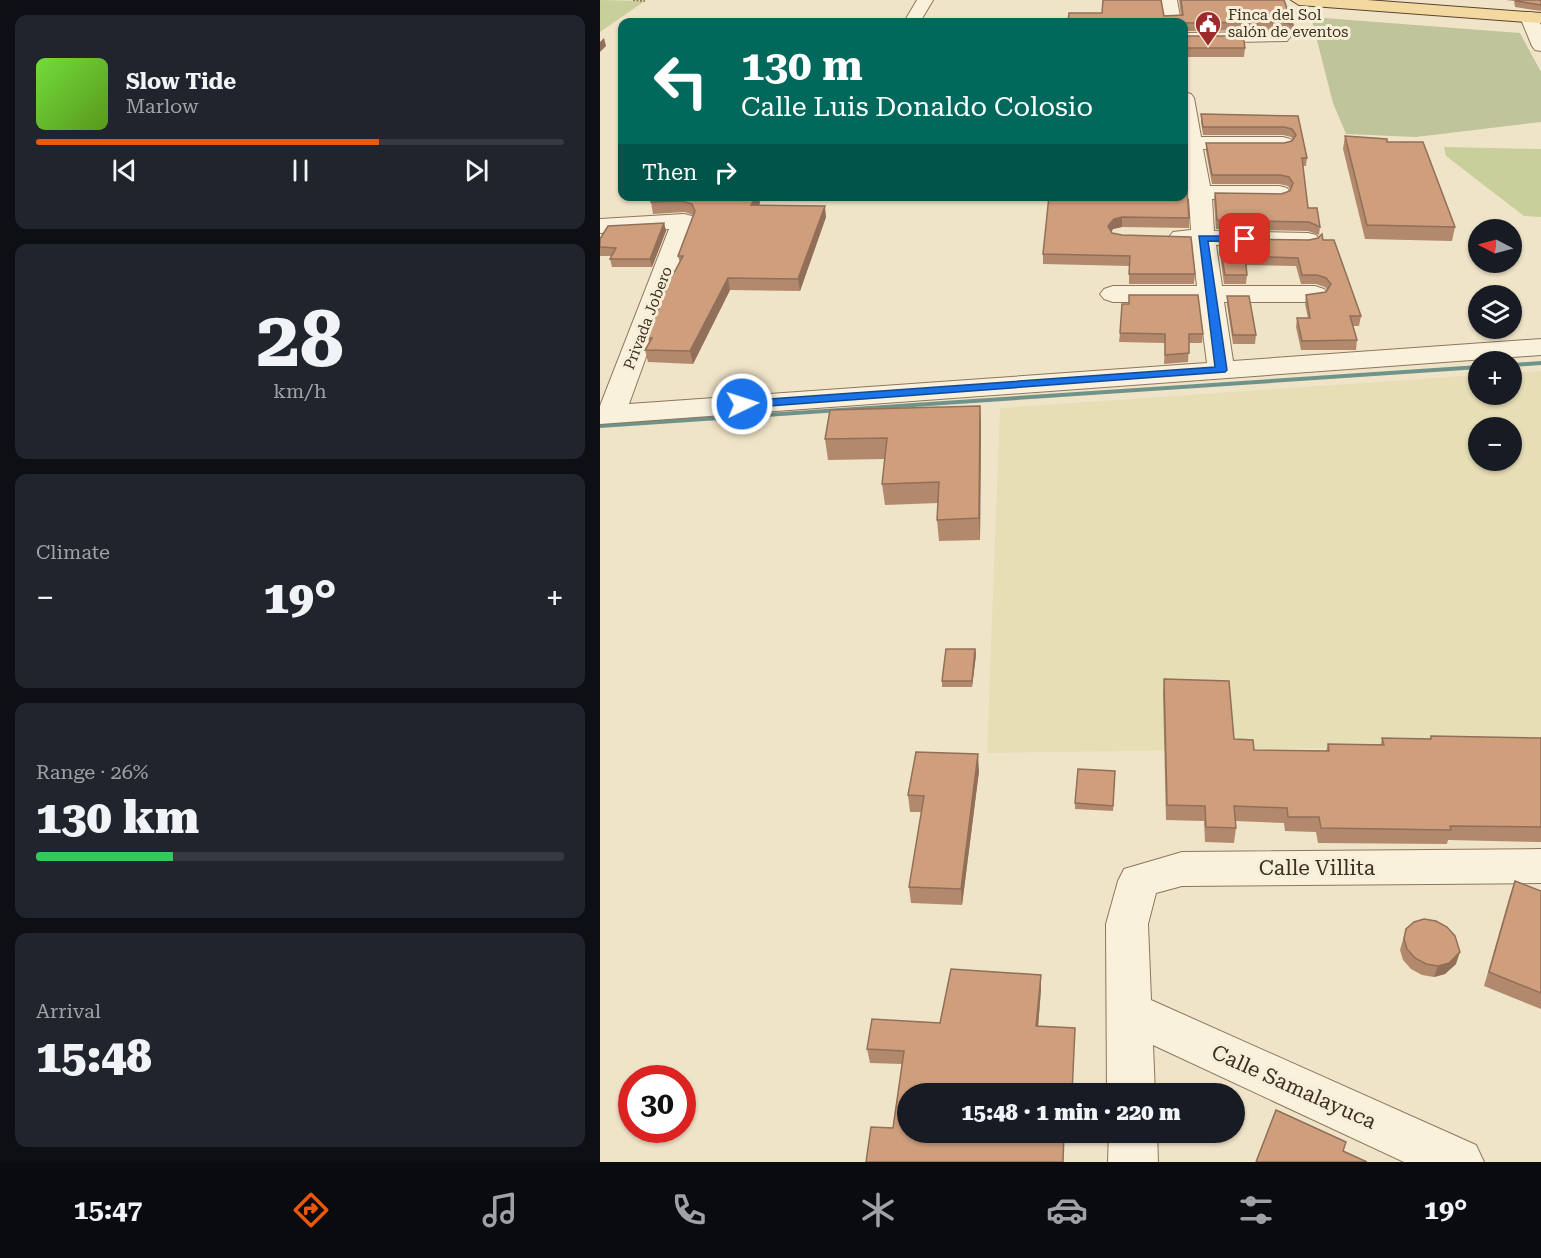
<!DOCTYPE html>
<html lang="en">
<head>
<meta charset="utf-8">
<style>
	body { margin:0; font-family:"Roboto Serif",serif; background:#20242c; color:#f1f3f6; height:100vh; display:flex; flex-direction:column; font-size:22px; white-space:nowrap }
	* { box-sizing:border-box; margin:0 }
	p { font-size:20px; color:#9ea1a6 }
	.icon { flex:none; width:33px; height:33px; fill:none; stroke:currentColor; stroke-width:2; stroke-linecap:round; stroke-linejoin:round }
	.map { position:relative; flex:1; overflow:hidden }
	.sheet { display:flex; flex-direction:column; gap:15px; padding:15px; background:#0d0f14; width:600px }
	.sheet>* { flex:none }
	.top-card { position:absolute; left:18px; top:18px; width:570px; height:183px; border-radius:12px; box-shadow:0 2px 4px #0004; background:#00695c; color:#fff; overflow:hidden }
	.needle { width:39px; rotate:276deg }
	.controls { position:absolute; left:868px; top:219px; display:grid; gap:12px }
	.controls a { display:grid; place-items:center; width:54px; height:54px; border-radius:50%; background:#171b24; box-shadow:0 2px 4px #0004; font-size:30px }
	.speed { position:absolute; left:18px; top:1065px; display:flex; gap:12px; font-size:30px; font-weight:700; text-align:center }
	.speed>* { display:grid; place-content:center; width:78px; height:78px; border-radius:50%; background:#171b24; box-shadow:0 2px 4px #0004; line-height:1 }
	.speed .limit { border:9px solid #d22; background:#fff; color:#111 }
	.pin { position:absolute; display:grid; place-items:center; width:51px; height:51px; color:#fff; margin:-26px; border-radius:12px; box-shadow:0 3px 9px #0006 }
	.me { position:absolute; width:66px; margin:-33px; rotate:86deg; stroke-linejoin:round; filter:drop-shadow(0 0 4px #0008) }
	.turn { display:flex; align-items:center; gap:21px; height:126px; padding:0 24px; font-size:27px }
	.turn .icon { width:78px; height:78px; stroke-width:2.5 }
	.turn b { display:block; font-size:42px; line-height:51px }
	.then { display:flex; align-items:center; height:57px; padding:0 24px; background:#0003; gap:12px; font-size:22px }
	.big { font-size:45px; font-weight:800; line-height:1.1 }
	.sheet .tile { flex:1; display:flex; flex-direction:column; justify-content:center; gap:9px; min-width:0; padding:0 21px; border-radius:12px; background:#20242c }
	.sheet .dial { align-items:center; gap:0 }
	.dial b { font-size:78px; line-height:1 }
	.song { display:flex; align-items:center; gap:18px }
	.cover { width:72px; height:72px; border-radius:9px; background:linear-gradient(135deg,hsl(100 70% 55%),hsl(90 70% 35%)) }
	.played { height:6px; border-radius:3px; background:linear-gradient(90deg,#ea580c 65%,#363941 65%) }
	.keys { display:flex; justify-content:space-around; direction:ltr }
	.heat { display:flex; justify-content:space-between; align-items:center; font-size:33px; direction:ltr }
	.charge { height:9px; border-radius:4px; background:linear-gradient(90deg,#34c759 26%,#363941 0) }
	.trip { position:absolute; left:297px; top:1083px; width:348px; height:60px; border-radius:30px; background:#171b24; box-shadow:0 2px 4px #0004; font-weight:800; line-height:60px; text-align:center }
	.tab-bar { display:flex; height:96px; justify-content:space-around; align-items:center; background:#090b0e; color:#9ea1a6 }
	.tab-bar .icon { width:42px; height:42px }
	.tab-bar .on { color:#ea580c }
	.tab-bar b { font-size:27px; color:#f1f3f6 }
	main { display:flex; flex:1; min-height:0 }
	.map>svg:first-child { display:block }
	.farmland { fill:#e6deb5; fill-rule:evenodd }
	.green { fill:#c9cf9b }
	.cemetery { fill:#bfc49a }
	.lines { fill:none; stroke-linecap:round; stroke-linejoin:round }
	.stream { fill:#6f938a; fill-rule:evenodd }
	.minor-casing { stroke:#8d765c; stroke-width:2 }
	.major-casing { stroke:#5b4430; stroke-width:2 }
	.path { stroke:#8d765c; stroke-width:2; stroke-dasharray:2 1.5; stroke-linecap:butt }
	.minor { fill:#faf1dc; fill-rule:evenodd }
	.major { fill:#f3d9a0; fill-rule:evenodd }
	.wall { fill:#b2896c }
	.shaded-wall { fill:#916f58 }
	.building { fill:#cf9f7d; stroke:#916f58; stroke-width:1.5 }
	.route { fill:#1a73e8; stroke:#114b97; stroke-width:1.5 }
	.labels { text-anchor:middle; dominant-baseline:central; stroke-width:6; stroke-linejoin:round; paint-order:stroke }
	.far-poi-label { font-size:15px; fill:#3d2e20; stroke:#f7eed8; text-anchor:start }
	.far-street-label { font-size:15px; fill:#3d2e20; stroke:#f7eed8 }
	.near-street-label { font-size:21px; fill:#3d2e20; stroke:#f7eed8 }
</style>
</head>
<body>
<main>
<section class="sheet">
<div class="tile">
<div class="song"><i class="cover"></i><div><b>Slow Tide</b><p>Marlow</p></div></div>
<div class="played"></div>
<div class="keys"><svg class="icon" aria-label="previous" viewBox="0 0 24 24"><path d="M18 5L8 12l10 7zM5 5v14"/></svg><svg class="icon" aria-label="pause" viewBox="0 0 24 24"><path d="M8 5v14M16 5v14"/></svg><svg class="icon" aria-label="next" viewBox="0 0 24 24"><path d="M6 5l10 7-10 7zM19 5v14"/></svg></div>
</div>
<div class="tile dial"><b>28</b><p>km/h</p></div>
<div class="tile"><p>Climate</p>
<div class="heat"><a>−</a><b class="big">19°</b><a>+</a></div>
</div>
<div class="tile"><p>Range · 26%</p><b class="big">130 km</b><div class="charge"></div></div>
<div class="tile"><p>Arrival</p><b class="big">15:48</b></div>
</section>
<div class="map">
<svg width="941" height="1162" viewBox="0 0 941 1162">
	<rect width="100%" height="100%" fill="#f0e4c8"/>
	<!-- farmland -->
	<path class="farmland" d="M 941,371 L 941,745 L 387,753 L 400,408 L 879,375 L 879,394 L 912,394 L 912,373 ZM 879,428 L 912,428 L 912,460 L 879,460 Z"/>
	<!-- green -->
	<g class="green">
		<polygon points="0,0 45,1 0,32"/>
		<polygon points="844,147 941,149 941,217 924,216 846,156"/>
	</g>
	<!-- cemetery -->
	<polygon class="cemetery" points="711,17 920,33 941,72 941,122 816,137 746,134 733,103"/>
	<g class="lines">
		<!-- stream -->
		<g class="stream">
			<polygon points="941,361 941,365 912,367 912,363"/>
			<polygon points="879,365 879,369 0,428 0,424"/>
		</g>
		<!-- minor casing -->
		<g class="minor-casing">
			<g id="minor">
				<polygon points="317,0 333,0 320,22 304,22"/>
				<polygon points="561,0 577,0 581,22 565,22"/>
				<polygon points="929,12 935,13 941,25 941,51 935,50 932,46 920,17 923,13"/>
				<polygon points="681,32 687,33 690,37 687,41 584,43 584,33"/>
				<polygon points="584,92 591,94 594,98 601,137 683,137 690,139 693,143 690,147 683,149 603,149 610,186 679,186 687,188 690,193 687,198 679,200 612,199 614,231 708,233 716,235 720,240 716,245 708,247 616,245 622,286 715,286 724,289 728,294 724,299 715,302 624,302 633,361 941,339 941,355 0,424 0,406 69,229 0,233 0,219 84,214 92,216 95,221 29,404 607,363 599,302 513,302 504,299 500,294 504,289 513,286 597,286 592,244 573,242 569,237 573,232 591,230 589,199 576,196 584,196 584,185 588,185 584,158"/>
				<polygon points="941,849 941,883 582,886 556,893 548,924 551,1000 876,1145 884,1162 804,1162 553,1045 555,1094 507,1094 506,924 518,881 524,869 582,852"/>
				<polygon points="509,1132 557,1132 558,1162 508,1162"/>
			</g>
		</g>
		<!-- major casing -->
		<g class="major-casing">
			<polygon id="major" points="691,0 767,0 941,13 941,23 699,5"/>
		</g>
		<!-- path -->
		<polyline class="path" points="33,0 45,1"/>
		<!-- minor -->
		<use href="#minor" class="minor"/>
		<!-- major -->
		<use href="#major" class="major"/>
	</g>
	<!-- wall -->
	<g class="wall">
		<polygon points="579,0 684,0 693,25 692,33 681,30 584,31 564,16 581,15"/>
		<polygon points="906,0 941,0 941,11 915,7 914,1"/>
		<polygon points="584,36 645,48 644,57 584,57"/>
		<polygon points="601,114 698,116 707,158 706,166 703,166 708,208 720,227 719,235 708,231 616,229 614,201 615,193 681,194 690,191 690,190 688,186 679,184 612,184 606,151 606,143 684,143 692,141 693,140 691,137 683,135 603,135 601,122"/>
		<polygon points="745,136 787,142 855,227 852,241 765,239 743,149"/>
		<polygon points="52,196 160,203 159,205 226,217 200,291 130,290 93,364 48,362 45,350 49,343 48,338 80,263 78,256 93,215 85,212 53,214 51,202"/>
		<polygon points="449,196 589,218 589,228 522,227 513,229 512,231 512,233 595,274 594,284 529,284 529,266 443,264 443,254"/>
		<polygon points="64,223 66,231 52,267 12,267 10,259 11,256 0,256 0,239"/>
		<polygon points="619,239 723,240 761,316 759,326 753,326 757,340 756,350 701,350 696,327 697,318 708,318 705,304 706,295 726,292 727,290 725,287 716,284 701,284 696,266 646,265 647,275 646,284 624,284 619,247"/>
		<polygon points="627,296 656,335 655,344 633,344 627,304"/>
		<polygon points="529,304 603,334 602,343 589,343 588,362 564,364 565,343 519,342 520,333"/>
		<polygon points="380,406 381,427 380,540 339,541 337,520 338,503 285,505 282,484 285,459 228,460 225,439"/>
		<polygon points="375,649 376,655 372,687 342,687 342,681"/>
		<polygon points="564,679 634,739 654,750 726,751 728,744 781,744 782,738 830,739 831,736 941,738 941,842 848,840 847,844 718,843 716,832 685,831 684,823 635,821 636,828 634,843 605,842 604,821 566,820 563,694"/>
		<polygon points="379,771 362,905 311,903 309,887 321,812 310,812 308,795"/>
		<polygon points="515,771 513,811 475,809 475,803"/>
		<polygon points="915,881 941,891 941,1009 884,986 910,895"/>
		<polygon points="806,929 856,964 845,974 834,977 822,975 811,969 803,960 800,950"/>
		<polygon points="351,969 441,975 441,989 438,1027 475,1028 472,1094 308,1094 308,1132 470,1132 470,1139 464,1139 463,1162 266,1162 271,1127 293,1128 302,1064 270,1063 267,1049 272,1019 340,1023"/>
	</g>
	<!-- shaded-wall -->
	<g class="shaded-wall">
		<polygon points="4,38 6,46 0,52 0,42"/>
		<polygon points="586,173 585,183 584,184 584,175"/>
		<polygon points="156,196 159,196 160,203 153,216 151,205"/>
		<polygon points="225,206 226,217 200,291 198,279"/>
		<polygon points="522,217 522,227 513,229 508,236 508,226 514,219"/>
		<polygon points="64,223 66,231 52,267 50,259"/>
		<polygon points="128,278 130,290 93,364 90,351"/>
		<polygon points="380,406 381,427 380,540 379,518"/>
		<polygon points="375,649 376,655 372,687 372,681"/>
		<polygon points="378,754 379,771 362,905 361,889"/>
		<polygon points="860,952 856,964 845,974 834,977 838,966"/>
		<polygon points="441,975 441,989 437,1040 436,1026"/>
	</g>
	<!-- building -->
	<g class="building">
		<polygon points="503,0 561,0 564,16 583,15 581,0 684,0 693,25 682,22 584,23 584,22 468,22 469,13 502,13"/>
		<polygon points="916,0 941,0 941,5 916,1"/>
		<polygon points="584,36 643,36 645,48 584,48"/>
		<polygon points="601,114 698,116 707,158 702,158 708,208 717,208 720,227 709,222 617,220 615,193 681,194 690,191 693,183 689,177 680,175 612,175 606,143 684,143 692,141 696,135 692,129 684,127 603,127"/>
		<polygon points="745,136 787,139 787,142 823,142 855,227 767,225"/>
		<polygon points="584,157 586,173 584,175"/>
		<polygon points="584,190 587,191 589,218 522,217 514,219 508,226 512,233 522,235 591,237 595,274 529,274 530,256 443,254 449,196 584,196"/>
		<polygon points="52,196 156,196 151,205 225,206 198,279 128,278 90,351 45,350 52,338 48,338 68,284 83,256 78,256 95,211 92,204 82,201 51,202"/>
		<polygon points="64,223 50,259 10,259 16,248 0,247 0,239 8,226"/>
		<polygon points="722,234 723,240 734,240 761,316 750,316 757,340 702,341 697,318 710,318 706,295 726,292 731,284 726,278 717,275 702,275 698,258 645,256 647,275 625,275 619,239 709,240 718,238"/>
		<polygon points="529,295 598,295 603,334 589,334 589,353 565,355 565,334 520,333 522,304 529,304"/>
		<polygon points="627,296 649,296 656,335 633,335"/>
		<polygon points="380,406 379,518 337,520 339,482 282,484 287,438 225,439 230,410"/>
		<polygon points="346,649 375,649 372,681 342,681"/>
		<polygon points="564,679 629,681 634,739 653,740 654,750 729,751 728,744 784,745 782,738 831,739 831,736 941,738 941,827 850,826 851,830 721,828 719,817 688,817 687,808 634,806 636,828 606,827 605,806 567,805"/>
		<polygon points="316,752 378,754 361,889 309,887 324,796 308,795"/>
		<polygon points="478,769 515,771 513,806 475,803"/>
		<polygon points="915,881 941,891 941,993 889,972"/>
		<polygon points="824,919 836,921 847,927 855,936 860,952 849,963 838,966 826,964 815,958 807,949 804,939 806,929 814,922"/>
		<polygon points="351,969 441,975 436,1026 475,1028 472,1094 308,1094 308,1132 464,1132 463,1162 266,1162 271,1127 293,1128 304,1051 267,1049 272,1019 340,1023"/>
		<polygon points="676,1110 746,1142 743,1151 767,1162 656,1162"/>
	</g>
	<!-- route -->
	<polygon class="route" points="599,236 645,236 650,239 645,242 608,241 627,370 625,372 142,408 136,404 142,401 615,367"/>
	<!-- icons -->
	<defs>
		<g id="civic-pin" transform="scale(1.35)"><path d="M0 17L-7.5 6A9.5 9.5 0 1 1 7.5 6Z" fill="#9e2a2b" stroke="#f7eed8"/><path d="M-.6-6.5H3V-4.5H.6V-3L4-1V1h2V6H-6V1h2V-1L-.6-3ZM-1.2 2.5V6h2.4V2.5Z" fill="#fff"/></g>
	</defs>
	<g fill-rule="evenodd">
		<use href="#civic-pin" x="608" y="24"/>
	</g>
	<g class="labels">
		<!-- far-poi labels -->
		<g class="far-poi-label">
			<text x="628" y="15">Finca del Sol<tspan x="628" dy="17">salón de eventos</tspan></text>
		</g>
		<!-- far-street labels -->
		<g class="far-street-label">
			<text transform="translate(48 318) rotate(-69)">Privada Jobero</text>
		</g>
		<!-- near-street labels -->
		<g class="near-street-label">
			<text x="717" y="868">Calle Villita</text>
			<text transform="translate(694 1087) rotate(24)">Calle Samalayuca</text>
		</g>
	</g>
</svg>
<div class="controls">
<a><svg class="needle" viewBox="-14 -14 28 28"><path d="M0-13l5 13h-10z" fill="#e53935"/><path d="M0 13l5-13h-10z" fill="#9ea1a6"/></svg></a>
<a><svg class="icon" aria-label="layers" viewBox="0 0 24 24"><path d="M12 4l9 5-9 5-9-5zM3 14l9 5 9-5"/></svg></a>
<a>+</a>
<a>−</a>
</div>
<div class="speed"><div class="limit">30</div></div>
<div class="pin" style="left:645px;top:239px;background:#d93025"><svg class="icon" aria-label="arrive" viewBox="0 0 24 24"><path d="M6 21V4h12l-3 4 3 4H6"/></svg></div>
<svg class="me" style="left:142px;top:404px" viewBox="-20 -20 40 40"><circle r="17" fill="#1a73e8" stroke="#fff" stroke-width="3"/><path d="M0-11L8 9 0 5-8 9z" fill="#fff"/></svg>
<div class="trip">15:48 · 1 min · 220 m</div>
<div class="top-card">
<div class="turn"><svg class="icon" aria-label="left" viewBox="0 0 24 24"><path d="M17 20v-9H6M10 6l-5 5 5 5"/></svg><div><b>130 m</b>Calle Luis Donaldo Colosio</div></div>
<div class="then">Then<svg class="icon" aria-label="right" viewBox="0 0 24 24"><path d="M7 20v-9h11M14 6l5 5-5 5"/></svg></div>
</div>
</div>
</main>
<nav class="tab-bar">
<b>15:47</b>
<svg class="icon on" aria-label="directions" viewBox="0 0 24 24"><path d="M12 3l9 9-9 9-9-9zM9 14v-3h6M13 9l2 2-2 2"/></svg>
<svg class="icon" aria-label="music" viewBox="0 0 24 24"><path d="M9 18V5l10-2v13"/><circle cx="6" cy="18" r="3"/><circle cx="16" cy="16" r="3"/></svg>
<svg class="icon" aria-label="phone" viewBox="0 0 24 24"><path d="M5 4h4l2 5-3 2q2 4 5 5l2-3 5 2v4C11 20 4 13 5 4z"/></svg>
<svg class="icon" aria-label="climate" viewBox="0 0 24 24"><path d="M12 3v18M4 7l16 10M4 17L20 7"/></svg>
<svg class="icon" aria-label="car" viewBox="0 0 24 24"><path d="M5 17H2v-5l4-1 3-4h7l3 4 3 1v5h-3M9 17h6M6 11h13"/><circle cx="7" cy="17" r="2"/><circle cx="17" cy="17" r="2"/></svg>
<svg class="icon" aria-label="filters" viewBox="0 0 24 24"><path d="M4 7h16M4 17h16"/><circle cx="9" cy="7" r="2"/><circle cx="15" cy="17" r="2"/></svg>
<b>19°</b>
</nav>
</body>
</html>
